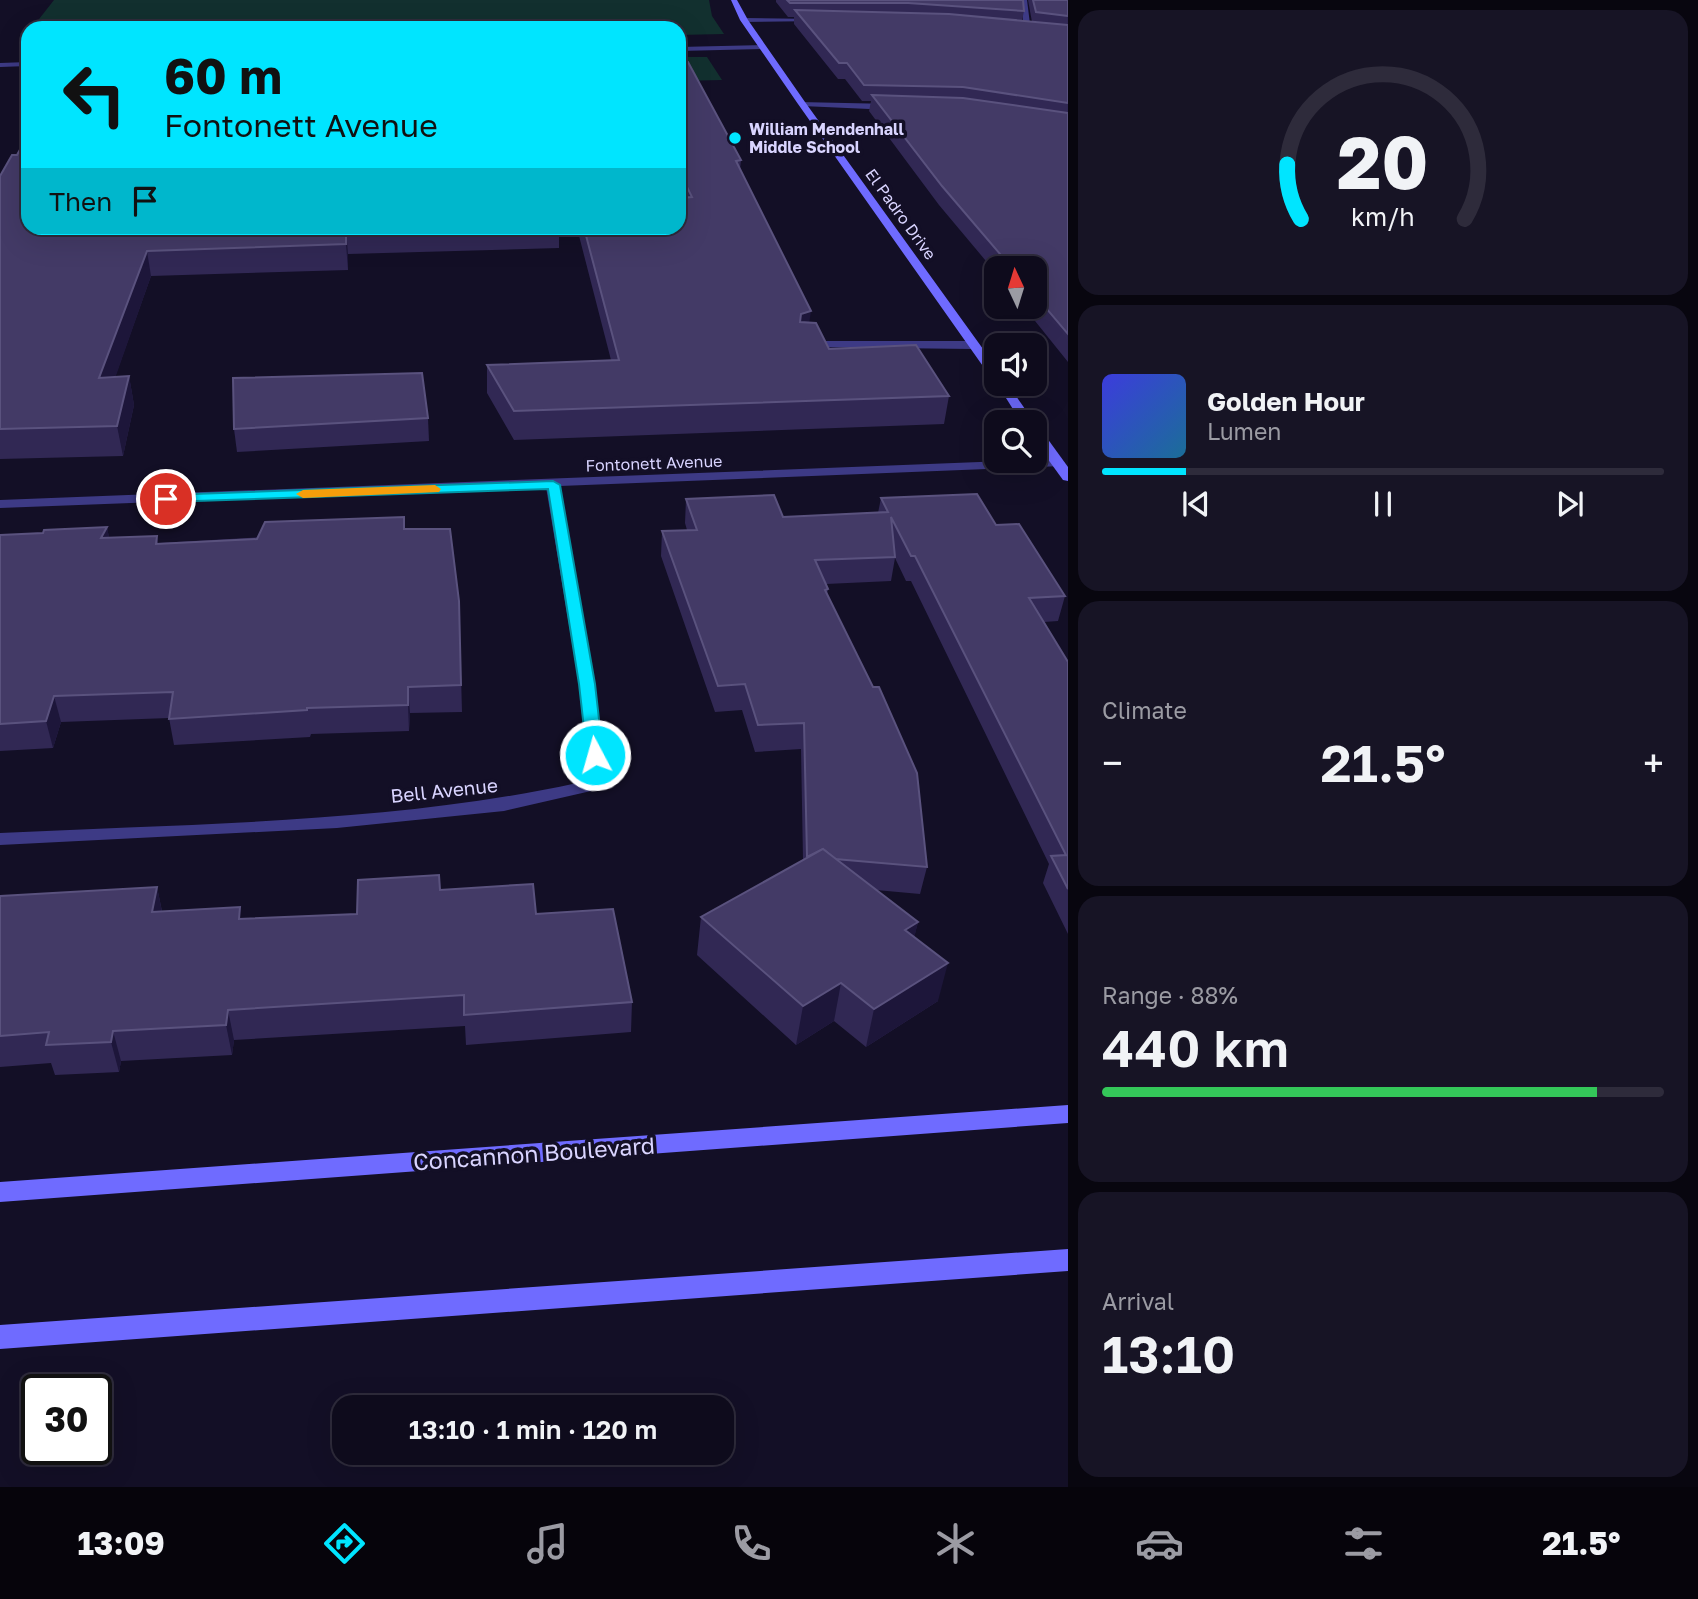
<!DOCTYPE html>
<html lang="en">
<head>
<meta charset="utf-8">
<style>
	body { margin:0; font-family:"Golos Text",sans-serif; background:#171425; color:#f1f3f6; height:100vh; display:flex; flex-direction:column; font-size:26px; white-space:nowrap }
	* { box-sizing:border-box; margin:0 }
	p { font-size:23px; color:#9b9ba3 }
	.icon { flex:none; width:38px; height:38px; fill:none; stroke:currentColor; stroke-width:2; stroke-linecap:round; stroke-linejoin:round }
	.map { position:relative; flex:1; overflow:hidden }
	.panel { display:flex; flex-direction:column; gap:10px; padding:10px; background:#08060f; width:630px }
	.panel>* { flex:none }
	.banner { position:absolute; left:21px; top:21px; width:665px; height:214px; border-radius:21px; box-shadow:0 7px 28px #0002,0 0 0 2px #2e2b3b; background:#00e5ff; color:#111; overflow:hidden }
	.needle { width:46px; rotate:356deg }
	.tools { position:absolute; left:984px; top:256px; display:grid; gap:14px }
	.tools a { display:grid; place-items:center; width:63px; height:63px; border-radius:14px; background:#0e0b1c; box-shadow:0 7px 28px #0002,0 0 0 2px #2e2b3b; font-size:35px }
	.speed { position:absolute; left:21px; top:1374px; display:flex; gap:14px; font-size:35px; font-weight:700; text-align:center }
	.speed>* { display:grid; place-content:center; width:91px; height:91px; border-radius:50%; background:#0e0b1c; box-shadow:0 7px 28px #0002,0 0 0 2px #2e2b3b; line-height:1 }
	.speed .limit { border:4px solid #111; border-radius:10px; background:#fff; color:#111 }
	.pin { position:absolute; display:grid; place-items:center; width:60px; height:60px; color:#fff; margin:-30px; border:4px solid #fff; border-radius:50%; box-shadow:0 2px 7px #0007 }
	.me { position:absolute; width:77px; margin:-38px; rotate:354deg; stroke-linejoin:round; filter:drop-shadow(0 0 5px #0008) }
	.turn { display:flex; align-items:center; gap:24px; height:147px; padding:0 28px; font-size:32px }
	.turn .icon { width:91px; height:91px; stroke-width:2.5 }
	.turn b { display:block; font-size:49px; line-height:60px }
	.then { display:flex; align-items:center; height:66px; padding:0 28px; background:#0003; gap:14px; font-size:26px }
	.big { font-size:52px; font-weight:600; line-height:1.1 }
	.panel .card { flex:1; display:flex; flex-direction:column; justify-content:center; gap:10px; min-width:0; padding:0 24px; border-radius:21px; background:#171425 }
	.panel .dial { align-items:center; gap:0 }
	.dial svg { height:182px; overflow:visible; fill:none; stroke:#2e2b3b; stroke-width:7; stroke-linecap:round; text-anchor:middle }
	.dial text { fill:#f1f3f6; stroke:none }
	.song { display:flex; align-items:center; gap:21px }
	.cover { width:84px; height:84px; border-radius:10px; background:linear-gradient(135deg,hsl(240 70% 55%),hsl(200 70% 35%)) }
	.played { height:7px; border-radius:4px; background:linear-gradient(90deg,#00e5ff 15%,#2e2b3b 15%) }
	.keys { display:flex; justify-content:space-around; direction:ltr }
	.heat { display:flex; justify-content:space-between; align-items:center; font-size:38px; direction:ltr }
	.charge { height:10px; border-radius:5px; background:linear-gradient(90deg,#34c759 88%,#2e2b3b 0) }
	.trip { position:absolute; left:332px; top:1395px; width:402px; height:70px; border-radius:21px; background:#0e0b1c; box-shadow:0 7px 28px #0002,0 0 0 2px #2e2b3b; font-weight:600; line-height:70px; text-align:center }
	.dock { display:flex; height:112px; justify-content:space-around; align-items:center; background:#06040b; color:#9b9ba3 }
	.dock .icon { width:49px; height:49px }
	.dock .current { color:#00e5ff }
	.dock b { font-size:32px; color:#f1f3f6 }
	main { display:flex; flex:1; min-height:0 }
	.map>svg:first-child { display:block }
	.green { fill:#12302f }
	.lines { fill:none; stroke-linecap:round; stroke-linejoin:round }
	.lane { fill:#3d3a85; fill-rule:evenodd }
	.street { fill:#3d3a85; fill-rule:evenodd }
	.secondary { fill:#6f6bff; fill-rule:evenodd }
	.wall { fill:#312854 }
	.shaded-wall { fill:#1d163a }
	.building { fill:#433a66; stroke:#5a527e; stroke-width:2 }
	.route { fill:#00e5ff; stroke:#0095a6; stroke-width:2 }
	.slow { fill:#f59e0b }
	.poi-dot { fill:#00e5ff; stroke:#130f26; stroke-width:2.5 }
	.labels { text-anchor:middle; dominant-baseline:central; stroke-width:7; stroke-linejoin:round; paint-order:stroke }
	.far-poi-label { font-size:16px; font-weight:bold; fill:#d9d4ff; stroke:#130f26; text-anchor:start }
	.far-street-label { font-size:16px; fill:#d9d4ff; stroke:#130f26 }
	.street-label { font-size:19px; fill:#d9d4ff; stroke:#130f26 }
	.near-street-label { font-size:23px; fill:#d9d4ff; stroke:#130f26 }
</style>
</head>
<body>
<main>
<div class="map">
<svg width="1068" height="1487" viewBox="0 0 1068 1487">
	<rect width="100%" height="100%" fill="#130f26"/>
	<!-- green -->
	<g class="green">
		<polygon points="54,0 709,0 712,16 724,34 679,35 679,28 32,28"/>
		<polygon points="679,57 707,57 722,80 679,81"/>
	</g>
	<g class="lines">
		<!-- lane -->
		<g class="lane">
			<polygon points="765,45 762,49 679,51 679,47"/>
			<polygon points="28,62 28,66 0,67 0,63"/>
			<polygon points="805,341 973,341 979,345 973,349 801,347 801,343"/>
		</g>
		<!-- street -->
		<g class="street">
			<polygon points="1021,0 1027,0 1031,32 1024,30"/>
			<polygon points="744,18 817,19 821,21 741,22"/>
			<polygon points="799,102 892,104 896,107 892,110 802,106"/>
			<path d="M 1058,459 L 1065,463 L 1063,466 L 560,486 L 595,685 L 604,755 L 591,791 L 504,811 L 337,828 L 0,845 L 0,833 C 192,823 389,824 577,783 L 586,755 L 579,685 L 546,487 L 0,508 L 0,500 Z"/>
		</g>
		<!-- secondary -->
		<g class="secondary">
			<polygon points="731,0 737,0 748,20 805,102 996,367 996,380 992,379 798,104 740,20"/>
			<polygon points="996,382 1007,383 1034,422 1021,422"/>
			<polygon points="1034,426 1039,427 1068,467 1068,481 1063,480 1034,440"/>
			<polygon points="1068,1105 1068,1123 0,1202 0,1182"/>
			<polygon points="1068,1249 1068,1271 0,1349 0,1325"/>
		</g>
	</g>
	<!-- wall -->
	<g class="wall">
		<polygon points="776,0 1023,0 1024,11 1022,21 1032,22 1028,0 1068,0 1068,362 1023,306 1034,306 1034,268 996,268 996,273 939,205 869,111 871,101 862,101 845,79 838,79 794,24 794,17 788,17 776,2"/>
		<polygon points="679,63 741,160 740,169 809,322 829,349 949,396 944,424 514,440 487,393 487,365 611,360 577,228 679,228"/>
		<polygon points="0,176 28,228 559,228 559,248 348,254 348,270 151,276 115,377 129,376 134,405 123,456 0,459"/>
		<polygon points="428,418 429,441 237,452 234,429"/>
		<polygon points="881,498 996,525 1065,596 1058,621 1044,622 1068,662 1068,934 1043,883 1049,864 911,581 906,581 895,558 891,581 826,584 828,589 827,594 927,867 920,894 876,890 918,922 914,937 938,1001 866,1047 834,1021 796,1045 697,955 701,917 803,860 801,749 755,752 742,710 715,712 661,556 662,531 687,530 685,523 686,499 783,517 878,513"/>
		<polygon points="107,527 109,538 157,536 158,543 405,529 459,601 462,712 410,713 409,731 311,734 310,737 174,745 169,718 61,722 53,748 0,751 0,535 43,533"/>
		<polygon points="157,887 162,911 242,919 357,914 440,890 536,914 632,1002 631,1032 466,1045 465,1026 234,1040 232,1055 121,1061 119,1072 55,1075 51,1063 0,1067 0,896"/>
	</g>
	<!-- shaded-wall -->
	<g class="shaded-wall">
		<polygon points="346,229 348,254 348,270 346,244"/>
		<polygon points="147,251 151,276 105,407 99,378"/>
		<polygon points="811,311 807,338 798,341 801,314"/>
		<polygon points="129,376 134,405 123,456 117,426"/>
		<polygon points="107,527 112,552 101,538"/>
		<polygon points="408,687 410,713 409,731 408,705"/>
		<polygon points="54,696 61,722 53,748 46,721"/>
		<polygon points="157,887 163,917 152,912"/>
		<polygon points="918,922 909,960 905,930"/>
		<polygon points="948,963 938,1001 866,1047 874,1009"/>
		<polygon points="841,983 834,1021 796,1045 803,1006"/>
		<polygon points="228,1010 234,1040 232,1055 226,1025"/>
		<polygon points="113,1031 121,1061 119,1072 111,1042"/>
	</g>
	<!-- building -->
	<g class="building">
		<polygon points="787,0 1023,0 1024,11 908,3 790,3"/>
		<polygon points="1033,0 1068,0 1068,16 1036,12"/>
		<polygon points="795,10 949,14 1068,25 1068,103 963,87 864,85 847,63 839,63"/>
		<polygon points="688,62 741,160 736,161 811,311 801,314 800,322 816,323 829,349 916,345 949,396 514,411 487,365 619,360 584,228 679,228 679,198 692,197 679,171 679,63"/>
		<polygon points="872,95 963,98 1068,113 1068,334 1034,294 1034,268 1012,268 942,186"/>
		<polygon points="28,135 28,228 403,228 346,229 346,244 147,251 99,378 129,376 117,426 0,429 0,176 12,155 17,155"/>
		<polygon points="422,373 428,418 234,429 233,378"/>
		<polygon points="977,494 996,525 1019,524 1065,596 1029,598 1068,662 1068,889 1051,856 1066,855 915,556 911,556 891,517 895,557 815,560 828,589 825,590 873,687 879,687 917,773 927,867 835,859 823,849 809,856 807,856 804,723 758,725 745,684 718,686 662,531 697,530 686,499 774,495 783,517 888,512 881,498"/>
		<polygon points="404,517 404,529 450,529 459,601 461,685 408,687 408,705 307,708 307,710 169,719 173,692 54,696 46,721 0,724 0,535 43,533 44,530 107,527 101,538 157,536 156,544 257,539 265,522"/>
		<polygon points="823,849 918,922 905,930 948,963 874,1009 841,983 803,1006 701,917"/>
		<polygon points="439,875 440,890 533,884 536,914 613,909 632,1002 464,1015 464,995 228,1010 226,1025 113,1031 111,1042 46,1045 49,1032 0,1036 0,896 157,887 152,912 240,907 239,919 357,914 358,880"/>
	</g>
	<!-- route -->
	<polygon class="route" points="553,481 560,485 595,684 603,755 595,761 587,755 579,684 548,489 166,502 160,499 166,495"/>
	<!-- slow -->
	<polygon class="slow" points="435,485 441,489 439,492 303,498 296,494 303,490"/>
	<!-- markers -->
	<circle class="poi-dot" cx="735" cy="138" r="7"/>
	<g class="labels">
		<!-- far-poi labels -->
		<g class="far-poi-label">
			<text x="749" y="129">William Mendenhall<tspan x="749" dy="18">Middle School</tspan></text>
		</g>
		<!-- far-street labels -->
		<g class="far-street-label">
			<text transform="translate(901 214) rotate(54)">El Padro Drive</text>
			<text transform="translate(654 463) rotate(-2)">Fontonett Avenue</text>
		</g>
		<!-- street labels -->
		<g class="street-label">
			<text transform="translate(444 790) rotate(-6)">Bell Avenue</text>
		</g>
		<!-- near-street labels -->
		<g class="near-street-label">
			<text transform="translate(534 1153) rotate(-4)">Concannon Boulevard</text>
		</g>
	</g>
</svg>
<div class="tools">
<a><svg class="needle" viewBox="-14 -14 28 28"><path d="M0-13l5 13h-10z" fill="#e53935"/><path d="M0 13l5-13h-10z" fill="#9b9ba3"/></svg></a>
<a><svg class="icon" aria-label="sound" viewBox="0 0 24 24"><path d="M4 9h4l5-4v14l-5-4H4zM17 9q2 3 0 6"/></svg></a>
<a><svg class="icon" aria-label="search" viewBox="0 0 24 24"><circle cx="10" cy="10" r="6"/><path d="M15 15l6 6"/></svg></a>
</div>
<div class="speed"><div class="limit">30</div></div>
<div class="pin" style="left:166px;top:499px;background:#d93025"><svg class="icon" aria-label="arrive" viewBox="0 0 24 24"><path d="M6 21V4h12l-3 4 3 4H6"/></svg></div>
<svg class="me" style="left:595px;top:755px" viewBox="-20 -20 40 40"><circle r="17" fill="#00e5ff" stroke="#fff" stroke-width="3"/><path d="M0-11L8 9 0 5-8 9z" fill="#fff"/></svg>
<div class="trip">13:10 · 1 min · 120 m</div>
<div class="banner">
<div class="turn"><svg class="icon" aria-label="left" viewBox="0 0 24 24"><path d="M17 20v-9H6M10 6l-5 5 5 5"/></svg><div><b>60 m</b>Fontonett Avenue</div></div>
<div class="then">Then<svg class="icon" aria-label="arrive" viewBox="0 0 24 24"><path d="M6 21V4h12l-3 4 3 4H6"/></svg></div>
</div>
</div>
<section class="panel">
<div class="card dial"><svg viewBox="0 0 100 80">
<path d="M14 69A42 42 0 1 1 86 69"/>
<path d="M14 69A42 42 0 0 1 8 45" stroke="#00e5ff"/>
<text x="50" y="56" font-size="32" font-weight="700">20</text>
<text x="50" y="72" font-size="11">km/h</text>
</svg></div>
<div class="card">
<div class="song"><i class="cover"></i><div><b>Golden Hour</b><p>Lumen</p></div></div>
<div class="played"></div>
<div class="keys"><svg class="icon" aria-label="previous" viewBox="0 0 24 24"><path d="M18 5L8 12l10 7zM5 5v14"/></svg><svg class="icon" aria-label="pause" viewBox="0 0 24 24"><path d="M8 5v14M16 5v14"/></svg><svg class="icon" aria-label="next" viewBox="0 0 24 24"><path d="M6 5l10 7-10 7zM19 5v14"/></svg></div>
</div>
<div class="card"><p>Climate</p>
<div class="heat"><a>−</a><b class="big">21.5°</b><a>+</a></div>
</div>
<div class="card"><p>Range · 88%</p><b class="big">440 km</b><div class="charge"></div></div>
<div class="card"><p>Arrival</p><b class="big">13:10</b></div>
</section>
</main>
<nav class="dock">
<b>13:09</b>
<svg class="icon current" aria-label="directions" viewBox="0 0 24 24"><path d="M12 3l9 9-9 9-9-9zM9 14v-3h6M13 9l2 2-2 2"/></svg>
<svg class="icon" aria-label="music" viewBox="0 0 24 24"><path d="M9 18V5l10-2v13"/><circle cx="6" cy="18" r="3"/><circle cx="16" cy="16" r="3"/></svg>
<svg class="icon" aria-label="phone" viewBox="0 0 24 24"><path d="M5 4h4l2 5-3 2q2 4 5 5l2-3 5 2v4C11 20 4 13 5 4z"/></svg>
<svg class="icon" aria-label="climate" viewBox="0 0 24 24"><path d="M12 3v18M4 7l16 10M4 17L20 7"/></svg>
<svg class="icon" aria-label="car" viewBox="0 0 24 24"><path d="M5 17H2v-5l4-1 3-4h7l3 4 3 1v5h-3M9 17h6M6 11h13"/><circle cx="7" cy="17" r="2"/><circle cx="17" cy="17" r="2"/></svg>
<svg class="icon" aria-label="filters" viewBox="0 0 24 24"><path d="M4 7h16M4 17h16"/><circle cx="9" cy="7" r="2"/><circle cx="15" cy="17" r="2"/></svg>
<b>21.5°</b>
</nav>
</body>
</html>
